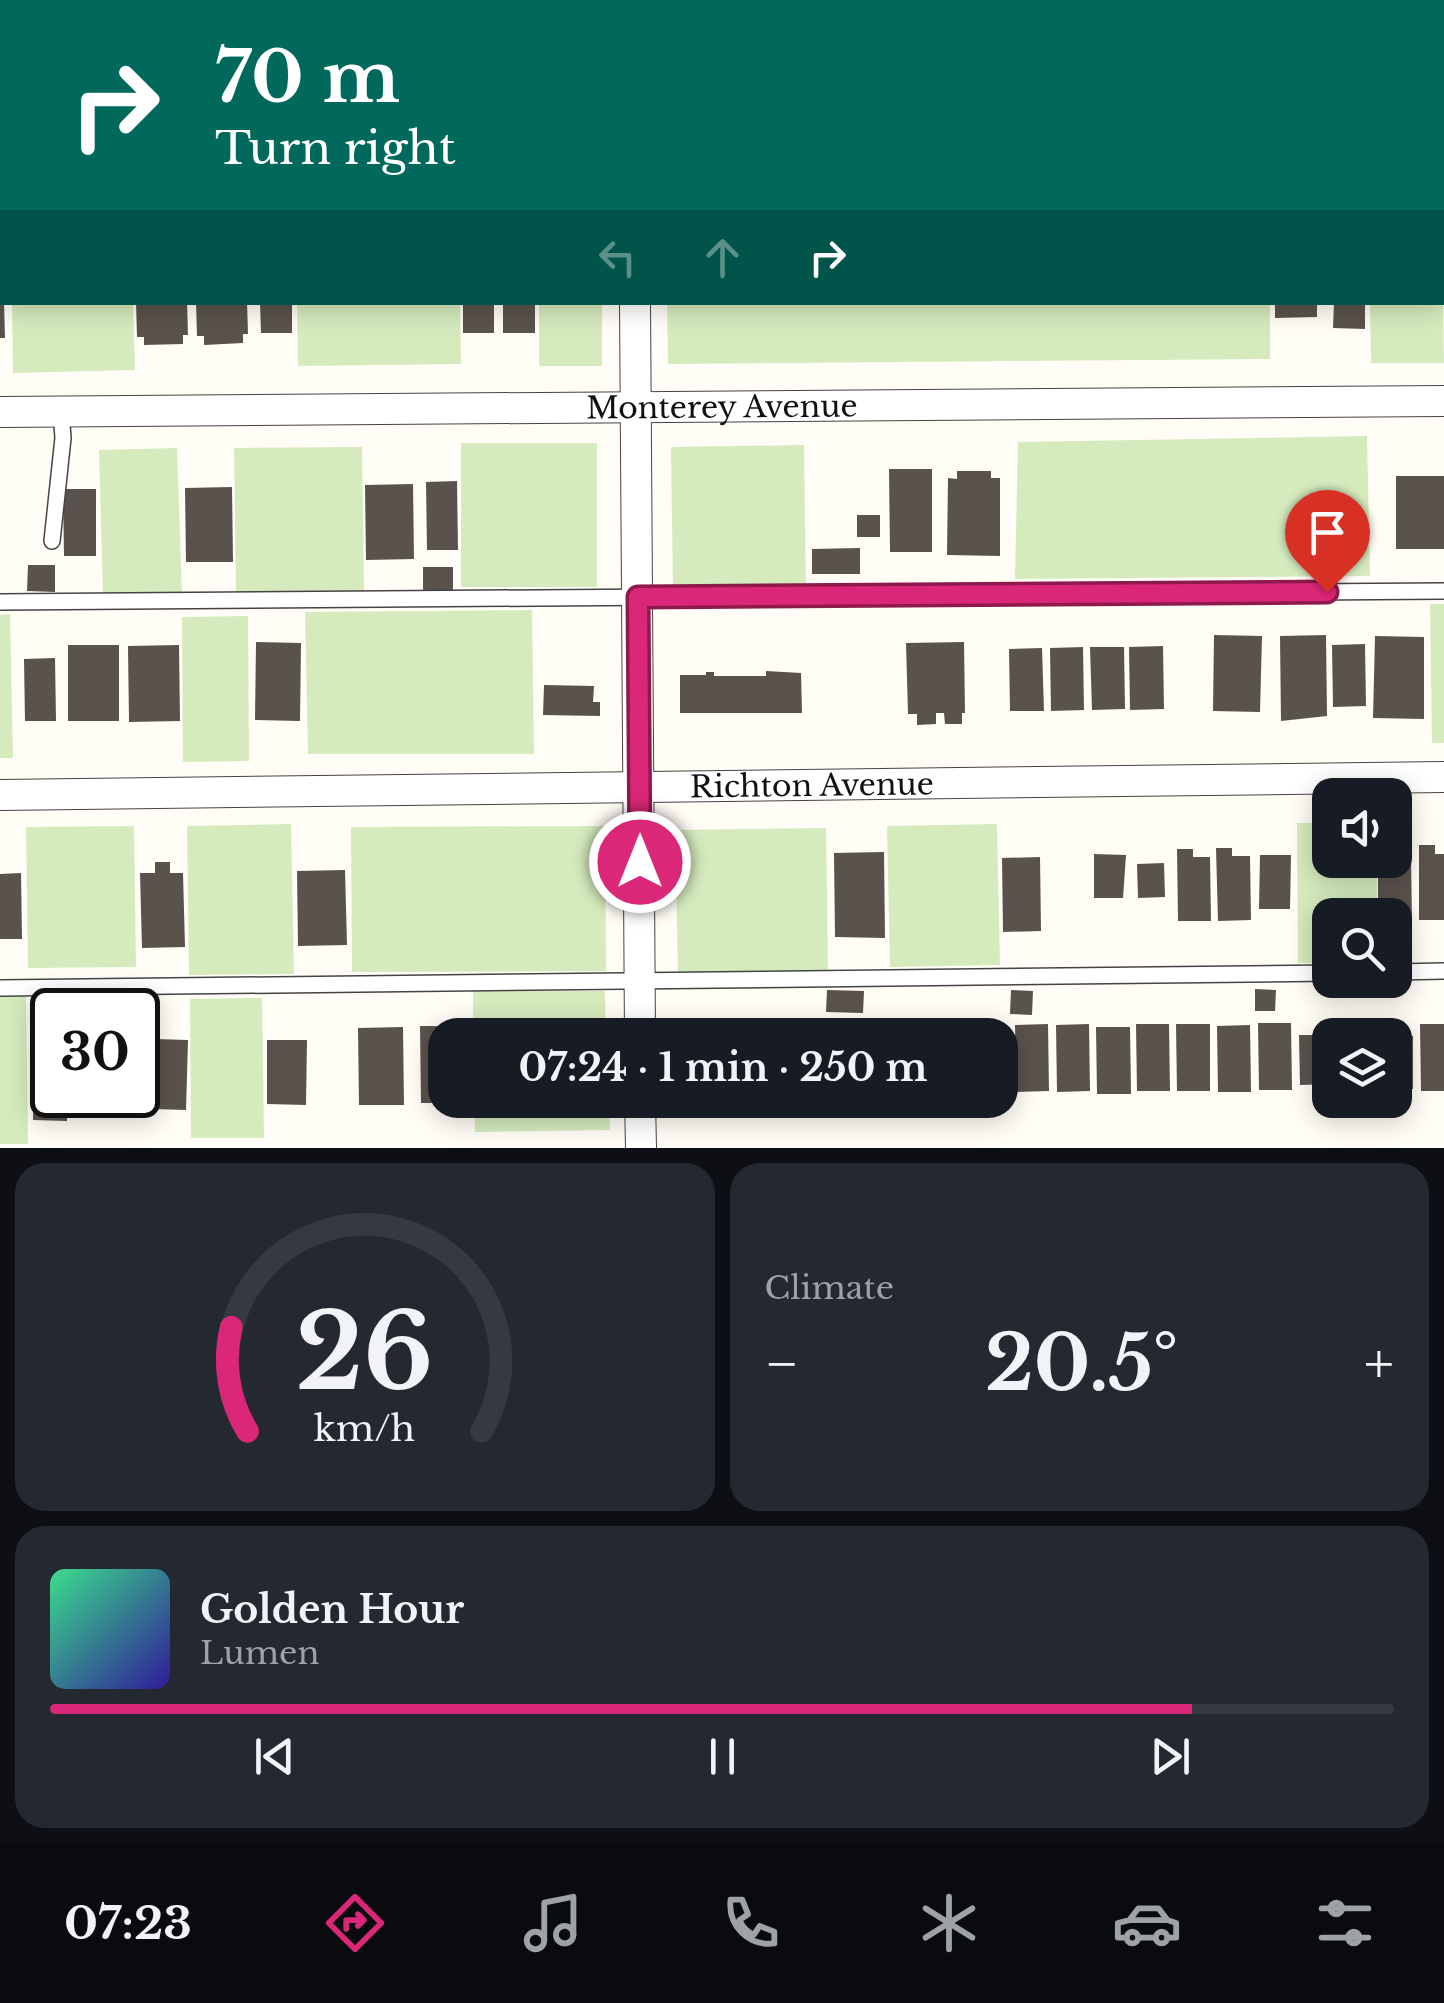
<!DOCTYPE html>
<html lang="en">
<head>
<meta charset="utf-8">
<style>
	body { margin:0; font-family:"Libre Baskerville",serif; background:#242831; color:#f1f3f6; height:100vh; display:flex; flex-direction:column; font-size:38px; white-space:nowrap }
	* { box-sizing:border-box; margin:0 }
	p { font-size:32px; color:#9ea1a6 }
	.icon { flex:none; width:55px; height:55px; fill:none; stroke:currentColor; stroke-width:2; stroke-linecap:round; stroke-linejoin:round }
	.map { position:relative; height:1148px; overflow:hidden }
	.sheet { display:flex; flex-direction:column; gap:15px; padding:15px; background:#0d0f14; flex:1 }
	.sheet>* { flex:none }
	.guide { position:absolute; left:0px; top:0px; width:1445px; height:305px; box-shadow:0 5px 25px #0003; background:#00695c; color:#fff; overflow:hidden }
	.controls { position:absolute; left:1312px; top:778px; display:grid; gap:20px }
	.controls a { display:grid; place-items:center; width:100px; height:100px; border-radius:20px; background:#171b24; box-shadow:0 5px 25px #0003; font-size:50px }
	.speed { position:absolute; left:30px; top:988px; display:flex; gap:20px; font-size:50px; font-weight:700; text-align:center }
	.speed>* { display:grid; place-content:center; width:130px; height:130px; border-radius:50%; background:#171b24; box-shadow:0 5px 25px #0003; line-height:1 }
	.speed .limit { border:5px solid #111; border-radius:15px; background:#fff; color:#111 }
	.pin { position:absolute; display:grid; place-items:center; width:85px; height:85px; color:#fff; margin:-102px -42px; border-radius:50% 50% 50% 0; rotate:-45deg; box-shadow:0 0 10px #0007 }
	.pin .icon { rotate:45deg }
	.me { position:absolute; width:110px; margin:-55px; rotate:0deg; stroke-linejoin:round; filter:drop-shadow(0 0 8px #0008) }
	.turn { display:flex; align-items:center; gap:35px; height:210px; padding:0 50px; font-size:45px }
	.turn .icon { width:130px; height:130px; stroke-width:2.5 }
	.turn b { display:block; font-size:70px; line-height:85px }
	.lanes { display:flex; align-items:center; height:95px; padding:0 50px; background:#0003; justify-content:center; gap:50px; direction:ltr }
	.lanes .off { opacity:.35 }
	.big { font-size:75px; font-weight:700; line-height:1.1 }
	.sheet .card { flex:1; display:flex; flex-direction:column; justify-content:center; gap:15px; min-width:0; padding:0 35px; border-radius:30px; background:#242831 }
	.sheet .dial { align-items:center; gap:0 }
	.dial svg { height:260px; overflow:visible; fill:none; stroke:#363941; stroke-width:7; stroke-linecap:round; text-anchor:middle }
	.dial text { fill:#f1f3f6; stroke:none }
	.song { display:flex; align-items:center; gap:30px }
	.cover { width:120px; height:120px; border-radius:15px; background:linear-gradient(135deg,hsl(150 70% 55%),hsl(250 70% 35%)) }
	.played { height:10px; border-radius:5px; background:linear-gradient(90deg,#db2777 85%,#363941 85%) }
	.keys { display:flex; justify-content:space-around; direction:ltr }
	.heat { display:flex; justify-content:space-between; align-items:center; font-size:55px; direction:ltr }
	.sheet .tiles { flex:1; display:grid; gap:15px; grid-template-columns:1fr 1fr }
	.card:last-child { grid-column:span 2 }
	.trip { position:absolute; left:428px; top:1018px; width:590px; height:100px; border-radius:30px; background:#171b24; box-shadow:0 5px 25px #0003; font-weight:700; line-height:100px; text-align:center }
	.tabs { display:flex; height:160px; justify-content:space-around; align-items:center; background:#090b0e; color:#9ea1a6 }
	.tabs .icon { width:70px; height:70px }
	.tabs .current { color:#db2777 }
	.tabs b { font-size:45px; color:#f1f3f6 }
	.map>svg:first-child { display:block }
	.green { fill:#d5ebbd }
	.building { fill:#5a524d }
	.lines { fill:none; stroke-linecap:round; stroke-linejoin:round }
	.service-casing { stroke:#444; stroke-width:18 }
	.minor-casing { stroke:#444; stroke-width:32 }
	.service { stroke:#fff; stroke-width:15 }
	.minor { stroke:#fff; stroke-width:30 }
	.route-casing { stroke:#8e194d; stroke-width:25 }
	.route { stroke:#db2777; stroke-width:18 }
	.labels { text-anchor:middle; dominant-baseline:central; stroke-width:10; stroke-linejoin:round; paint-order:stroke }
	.street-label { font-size:30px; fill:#111; stroke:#fff }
</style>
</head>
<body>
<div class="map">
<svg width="1444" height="1148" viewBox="0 0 1444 1148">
	<rect width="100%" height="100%" fill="#fffdf5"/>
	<!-- green -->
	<g class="green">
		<polygon points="1442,220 1444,363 1371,363 1370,303 1442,302"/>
		<polygon points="12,303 133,303 135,370 13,373"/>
		<polygon points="297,303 460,303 461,364 298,366"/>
		<rect x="539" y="303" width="63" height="63"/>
		<polygon points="667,303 1270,303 1270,359 668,364"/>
		<polygon points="1367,436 1370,576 1015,579 1018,442"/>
		<rect x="461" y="443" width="136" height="144"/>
		<polygon points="804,445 806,589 673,591 671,447"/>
		<polygon points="362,447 364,591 236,592 234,448"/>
		<polygon points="177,448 182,593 103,595 99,450"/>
		<polygon points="1430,604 1444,604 1444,743 1432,743"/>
		<polygon points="532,610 534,754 308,754 305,612"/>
		<polygon points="10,614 13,758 0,758 0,615"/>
		<polygon points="248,616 249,761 183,762 182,617"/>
		<polygon points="1297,823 1330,823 1330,860 1377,860 1377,915 1330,915 1330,963 1298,963"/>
		<polygon points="291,824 294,974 189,975 187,826"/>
		<polygon points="997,824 1000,965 890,967 887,826"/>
		<polygon points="134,826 136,967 28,968 26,827"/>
		<polygon points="605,826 606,971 352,972 351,827"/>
		<polygon points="826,828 828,970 678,972 675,830"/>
		<polygon points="473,991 605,991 606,1035 473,1035"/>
		<polygon points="0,994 26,994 28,1144 0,1144"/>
		<polygon points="262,998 264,1138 191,1138 190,999"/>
		<polygon points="474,1100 609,1100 610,1130 475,1132"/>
	</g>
	<!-- building -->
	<g class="building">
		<polygon points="0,302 4,302 5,338 0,338"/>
		<polygon points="136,302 187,302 188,335 183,335 183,344 144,345 144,337 137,337"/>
		<polygon points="196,302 247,302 248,334 243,334 243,343 204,345 204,336 197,336"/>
		<polygon points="260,302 292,302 292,333 261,333"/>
		<rect x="463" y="302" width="31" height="31"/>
		<rect x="503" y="302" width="32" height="31"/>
		<polygon points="1275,302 1317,302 1317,317 1275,318"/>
		<polygon points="1334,302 1365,302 1365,329 1333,328"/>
		<polygon points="889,469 932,469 932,552 890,552"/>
		<polygon points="957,471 991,471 991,478 1000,478 1000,556 947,555 948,478 957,479"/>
		<rect x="1396" y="476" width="48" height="73"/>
		<polygon points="457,481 458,550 427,550 426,482"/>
		<polygon points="413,484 414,559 366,560 365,485"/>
		<polygon points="232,487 233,562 186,562 185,488"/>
		<polygon points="63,489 96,489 96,556 64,556"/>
		<rect x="857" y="515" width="23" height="22"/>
		<polygon points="860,548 860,574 812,574 812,549"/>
		<polygon points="28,565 55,565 55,592 27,591"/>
		<rect x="423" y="567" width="30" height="23"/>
		<polygon points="1214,635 1262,636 1260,712 1213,711"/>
		<polygon points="1326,635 1327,716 1281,721 1280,636"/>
		<polygon points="1375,636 1424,637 1424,719 1373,718"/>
		<polygon points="256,642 301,643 300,721 255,720"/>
		<polygon points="964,642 965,713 962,713 962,724 945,724 944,713 936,713 936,724 917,725 917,714 908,714 906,643"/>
		<polygon points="1365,644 1366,706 1333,707 1332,645"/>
		<rect x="68" y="645" width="51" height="76"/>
		<polygon points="179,645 180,721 129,722 128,646"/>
		<polygon points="1163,646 1164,709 1130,710 1129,647"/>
		<polygon points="1083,647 1084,710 1051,711 1050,648"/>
		<polygon points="1090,647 1124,647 1125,709 1092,710"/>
		<polygon points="1042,648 1044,711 1010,711 1009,649"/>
		<polygon points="55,658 56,721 25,721 24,659"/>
		<polygon points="766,671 801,673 802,713 680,713 680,675 706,675 706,672 714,672 714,676 766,676"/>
		<polygon points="544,685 594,686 593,702 600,702 600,716 543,715"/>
		<polygon points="1419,845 1435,845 1435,854 1444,854 1444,920 1419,920"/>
		<polygon points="1216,848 1232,848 1232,856 1250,856 1251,920 1218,921"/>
		<polygon points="1177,849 1193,849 1193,857 1210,857 1211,921 1178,921"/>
		<polygon points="884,852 885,938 835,937 834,853"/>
		<polygon points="1094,854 1126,855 1123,898 1094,898"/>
		<polygon points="1260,855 1291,855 1290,909 1259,909"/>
		<polygon points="1395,856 1411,856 1412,922 1395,923 1395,915 1378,915 1378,860 1395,860"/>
		<polygon points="1040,857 1041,931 1003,932 1002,858"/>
		<polygon points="155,862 170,862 170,873 183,873 185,947 142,948 140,873 155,873"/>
		<polygon points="1164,863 1165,897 1138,898 1137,864"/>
		<polygon points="345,870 347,945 298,946 297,871"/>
		<polygon points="21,873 22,939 0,939 0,874"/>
		<polygon points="1255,989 1276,990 1275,1011 1255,1011"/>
		<polygon points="827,990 864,991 863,1013 826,1012"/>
		<polygon points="1011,990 1033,991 1032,1015 1010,1014"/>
		<polygon points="1258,1023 1291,1023 1292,1090 1259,1090"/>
		<polygon points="1370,1023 1370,1035 1348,1035 1348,1024"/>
		<polygon points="1048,1024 1049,1091 1016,1092 1015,1025"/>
		<polygon points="1089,1024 1090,1091 1057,1092 1056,1025"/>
		<polygon points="1136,1024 1169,1024 1170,1091 1137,1091"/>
		<polygon points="1176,1024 1210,1024 1210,1091 1177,1091"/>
		<polygon points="1420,1024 1444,1024 1444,1091 1421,1091"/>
		<polygon points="1250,1025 1251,1092 1218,1092 1217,1026"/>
		<polygon points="420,1026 465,1026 465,1035 445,1035 445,1103 421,1103"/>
		<polygon points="403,1027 404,1105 359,1105 358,1028"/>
		<polygon points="841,1027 842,1035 808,1035 808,1028"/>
		<polygon points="882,1027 882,1035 849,1035 848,1028"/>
		<rect x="889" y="1027" width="33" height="8"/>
		<rect x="930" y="1027" width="33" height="8"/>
		<polygon points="975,1027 1008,1027 1009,1093 1000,1094 1000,1035 975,1035"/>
		<polygon points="1096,1027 1130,1027 1131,1094 1097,1094"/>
		<rect x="767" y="1031" width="34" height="4"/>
		<polygon points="1299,1035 1330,1035 1330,1084 1300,1085"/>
		<rect x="1395" y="1036" width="18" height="53"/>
		<polygon points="155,1039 188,1040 186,1110 153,1109"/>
		<polygon points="267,1040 307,1040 306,1105 267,1104"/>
		<polygon points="34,1046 52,1046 52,1095 67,1095 67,1121 33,1120"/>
		<polygon points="138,1051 146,1051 146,1106 114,1106 114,1095 138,1095"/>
		<polygon points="73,1095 107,1095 106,1107 88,1106 88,1118 73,1118"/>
	</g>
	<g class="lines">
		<!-- service casing -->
		<g class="service-casing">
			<g id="service">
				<polyline points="1442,201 1444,201"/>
				<polyline points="0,218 2,218"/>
				<polyline points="52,541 63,438 61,412"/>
				<polyline points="0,602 1444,591"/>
				<polyline points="1395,972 1444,971"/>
				<polyline points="0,988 1330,973"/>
			</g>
		</g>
		<!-- minor casing -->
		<g class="minor-casing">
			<g id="minor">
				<polyline points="634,0 634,2"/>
				<polyline points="1442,5 1444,5"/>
				<polyline points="0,18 2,18"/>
				<polyline points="635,302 640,1035"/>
				<path id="s1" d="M 0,412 L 1444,401"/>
				<path id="s2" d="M 0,795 L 1444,777"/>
				<polyline points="640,1100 641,1148"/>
			</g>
		</g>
		<!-- service -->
		<use href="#service" class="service"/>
		<!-- minor -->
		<use href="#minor" class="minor"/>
	</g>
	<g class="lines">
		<!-- route casing -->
		<g class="route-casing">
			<polyline id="route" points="640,862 638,597 1327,592"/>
		</g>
		<!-- route -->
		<use href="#route" class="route"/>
	</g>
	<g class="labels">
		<!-- street labels -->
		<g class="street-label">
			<text stroke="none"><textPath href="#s1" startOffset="722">Monterey Avenue</textPath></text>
			<text stroke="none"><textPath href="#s2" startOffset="812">Richton Avenue</textPath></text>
		</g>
	</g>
</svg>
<div class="controls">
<a><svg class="icon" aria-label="sound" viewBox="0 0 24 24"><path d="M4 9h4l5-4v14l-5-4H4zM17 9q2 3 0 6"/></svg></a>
<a><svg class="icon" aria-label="search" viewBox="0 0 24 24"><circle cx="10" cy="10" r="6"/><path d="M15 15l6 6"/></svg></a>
<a><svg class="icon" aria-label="layers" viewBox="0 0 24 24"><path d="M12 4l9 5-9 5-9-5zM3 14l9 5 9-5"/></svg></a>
</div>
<div class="speed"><div class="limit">30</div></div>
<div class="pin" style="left:1327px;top:592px;background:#d93025"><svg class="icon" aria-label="arrive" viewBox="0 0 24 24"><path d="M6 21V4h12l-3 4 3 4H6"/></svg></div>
<svg class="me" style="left:640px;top:862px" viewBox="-20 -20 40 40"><circle r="17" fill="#db2777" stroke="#fff" stroke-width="3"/><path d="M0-11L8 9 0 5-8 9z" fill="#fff"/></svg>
<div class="trip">07:24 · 1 min · 250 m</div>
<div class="guide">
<div class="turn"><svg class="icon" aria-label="right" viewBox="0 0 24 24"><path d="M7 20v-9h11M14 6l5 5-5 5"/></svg><div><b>70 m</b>Turn right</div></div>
<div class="lanes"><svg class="icon off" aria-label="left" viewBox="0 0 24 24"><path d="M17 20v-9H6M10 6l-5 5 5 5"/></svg><svg class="icon off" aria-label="ahead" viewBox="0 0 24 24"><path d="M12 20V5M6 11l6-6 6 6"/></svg><svg class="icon" aria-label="right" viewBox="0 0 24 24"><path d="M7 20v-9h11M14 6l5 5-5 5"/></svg></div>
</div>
</div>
<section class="sheet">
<div class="tiles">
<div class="card dial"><svg viewBox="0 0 100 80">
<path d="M14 69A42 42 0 1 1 86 69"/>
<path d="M14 69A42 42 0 0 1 9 37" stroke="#db2777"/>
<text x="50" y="56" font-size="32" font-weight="700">26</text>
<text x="50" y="72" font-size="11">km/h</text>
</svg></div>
<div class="card"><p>Climate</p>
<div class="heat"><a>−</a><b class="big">20.5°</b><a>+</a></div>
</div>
<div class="card">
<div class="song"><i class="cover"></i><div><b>Golden Hour</b><p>Lumen</p></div></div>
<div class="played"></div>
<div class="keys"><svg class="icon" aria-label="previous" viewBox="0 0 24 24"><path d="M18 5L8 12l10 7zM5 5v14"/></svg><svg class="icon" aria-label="pause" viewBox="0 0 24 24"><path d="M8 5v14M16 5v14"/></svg><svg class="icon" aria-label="next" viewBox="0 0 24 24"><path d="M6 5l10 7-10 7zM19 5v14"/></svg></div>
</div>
</div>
</section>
<nav class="tabs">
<b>07:23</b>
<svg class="icon current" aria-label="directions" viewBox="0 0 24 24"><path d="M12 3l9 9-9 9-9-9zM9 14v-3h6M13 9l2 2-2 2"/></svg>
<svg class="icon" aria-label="music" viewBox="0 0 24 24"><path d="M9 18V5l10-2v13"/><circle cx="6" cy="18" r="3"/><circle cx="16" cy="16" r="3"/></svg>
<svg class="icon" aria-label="phone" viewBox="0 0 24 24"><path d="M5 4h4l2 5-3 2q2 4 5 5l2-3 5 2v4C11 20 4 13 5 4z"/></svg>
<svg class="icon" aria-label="climate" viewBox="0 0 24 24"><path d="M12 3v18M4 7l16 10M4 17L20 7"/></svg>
<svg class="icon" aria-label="car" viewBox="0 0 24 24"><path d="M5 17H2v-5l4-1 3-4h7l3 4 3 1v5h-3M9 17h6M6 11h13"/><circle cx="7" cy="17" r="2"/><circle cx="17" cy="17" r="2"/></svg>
<svg class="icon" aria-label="filters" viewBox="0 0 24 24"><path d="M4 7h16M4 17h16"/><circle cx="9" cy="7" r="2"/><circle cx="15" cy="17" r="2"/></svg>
</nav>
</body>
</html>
